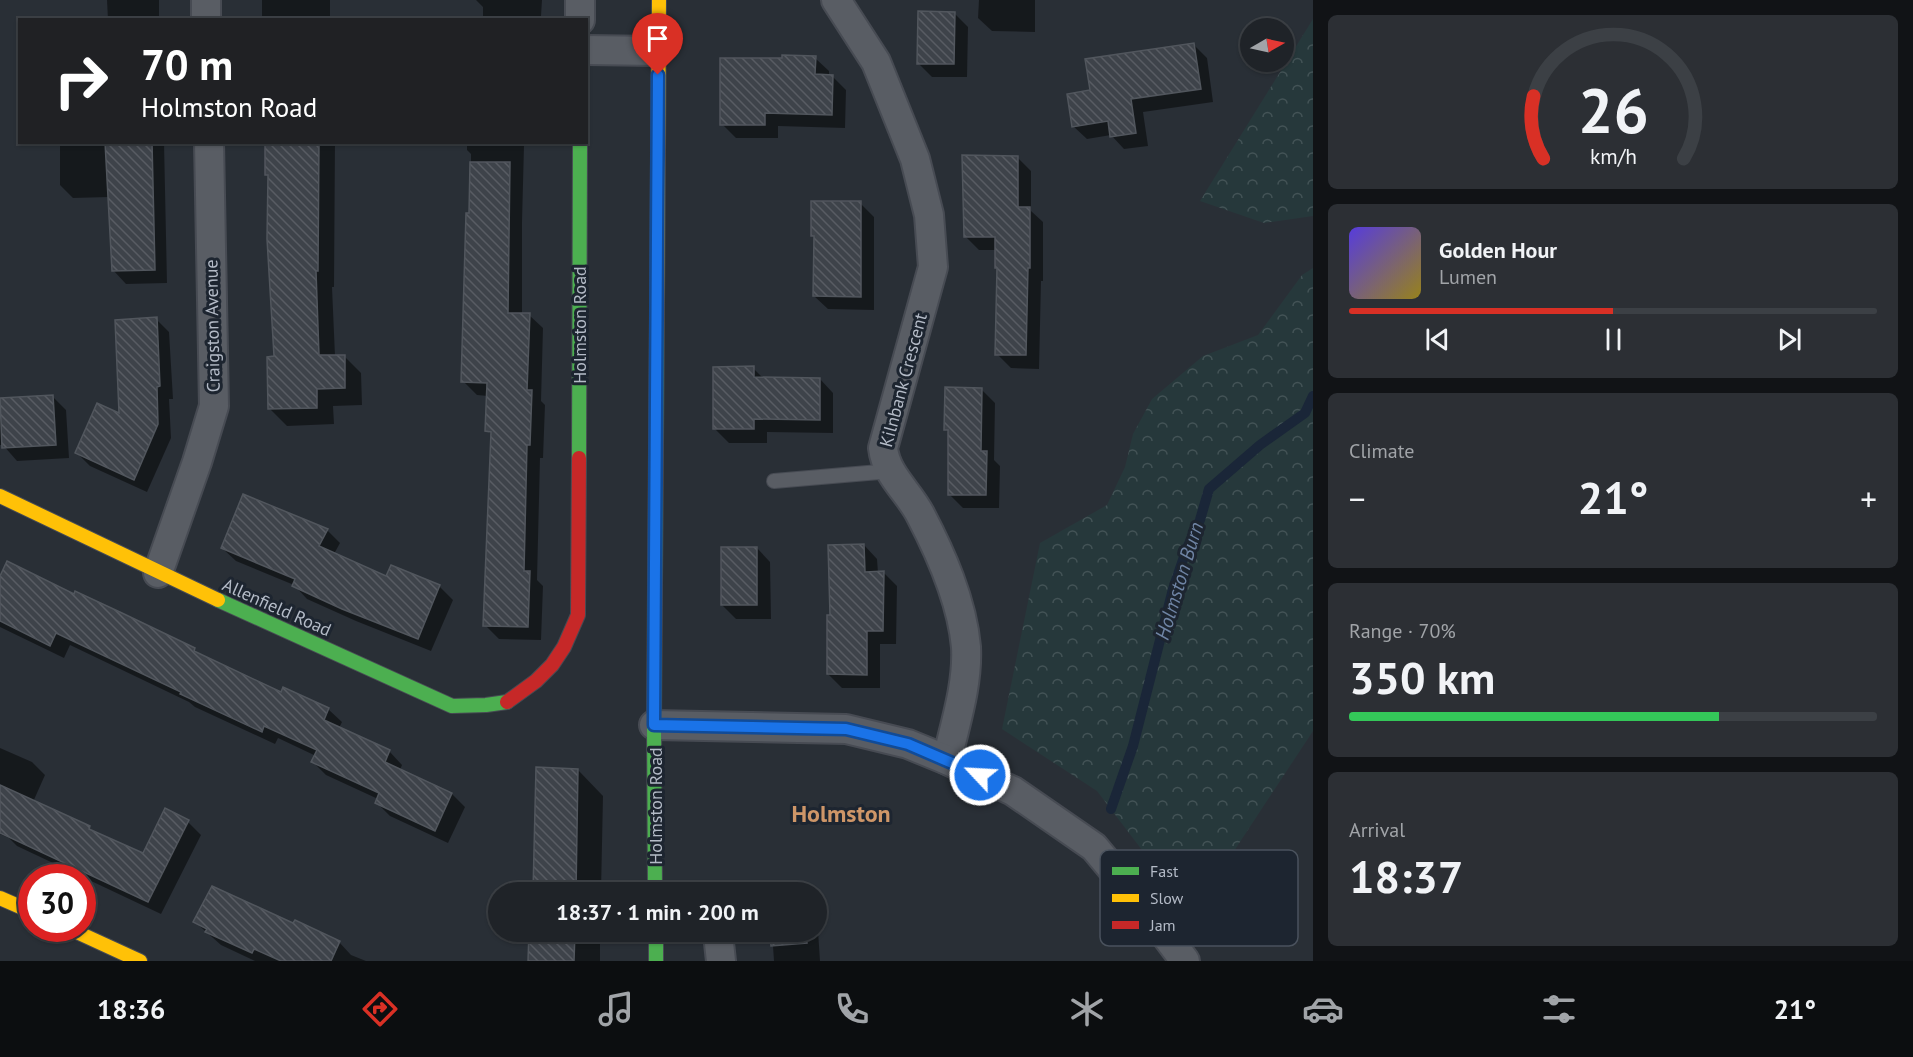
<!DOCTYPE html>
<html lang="en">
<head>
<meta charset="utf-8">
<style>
	body { margin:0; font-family:"PT Sans",sans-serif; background:#2c2f34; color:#f1f3f6; height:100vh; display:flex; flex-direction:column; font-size:22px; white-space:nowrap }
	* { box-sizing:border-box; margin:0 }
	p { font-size:20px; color:#a1a4a8 }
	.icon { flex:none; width:33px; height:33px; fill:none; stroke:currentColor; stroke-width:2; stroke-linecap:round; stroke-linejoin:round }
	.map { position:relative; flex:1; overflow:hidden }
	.sheet { display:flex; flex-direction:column; gap:15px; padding:15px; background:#111316; width:600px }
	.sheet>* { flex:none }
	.top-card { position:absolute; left:18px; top:18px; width:570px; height:126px; border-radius:0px; box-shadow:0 2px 4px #0004,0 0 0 2px #3c4045; background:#202124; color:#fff; overflow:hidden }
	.needle { width:39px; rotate:81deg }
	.buttons { position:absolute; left:1240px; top:18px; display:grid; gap:12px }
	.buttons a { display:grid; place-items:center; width:54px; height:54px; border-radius:50%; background:#1f2328; box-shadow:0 2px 4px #0004,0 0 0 2px #3c4045; font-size:30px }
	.speed { position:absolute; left:18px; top:864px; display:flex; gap:12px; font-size:30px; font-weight:700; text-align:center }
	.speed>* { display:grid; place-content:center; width:78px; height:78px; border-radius:50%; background:#1f2328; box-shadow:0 2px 4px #0004,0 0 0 2px #3c4045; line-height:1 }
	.speed .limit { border:9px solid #d22; background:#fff; color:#111 }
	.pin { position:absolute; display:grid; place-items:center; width:51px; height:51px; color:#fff; margin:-62px -26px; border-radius:50% 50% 50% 0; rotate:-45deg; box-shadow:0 0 6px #0007 }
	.pin .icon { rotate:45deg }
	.me { position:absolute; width:66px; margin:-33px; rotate:295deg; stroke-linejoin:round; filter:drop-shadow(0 0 4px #0008) }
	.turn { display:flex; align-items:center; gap:21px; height:126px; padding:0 24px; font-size:27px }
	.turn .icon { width:78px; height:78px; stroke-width:2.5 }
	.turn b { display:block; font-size:42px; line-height:51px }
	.big { font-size:45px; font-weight:700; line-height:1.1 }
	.sheet .card { flex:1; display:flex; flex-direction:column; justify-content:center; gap:9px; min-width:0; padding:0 21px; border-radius:9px; background:#2c2f34 }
	.sheet .dial { align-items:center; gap:0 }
	.dial svg { height:156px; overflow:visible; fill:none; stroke:#3c4045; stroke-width:7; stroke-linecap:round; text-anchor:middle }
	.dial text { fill:#f1f3f6; stroke:none }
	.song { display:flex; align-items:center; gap:18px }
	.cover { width:72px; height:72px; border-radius:9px; background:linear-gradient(135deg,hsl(250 70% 55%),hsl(50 70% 35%)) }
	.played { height:6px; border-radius:3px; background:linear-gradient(90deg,#d93025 50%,#3c4045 50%) }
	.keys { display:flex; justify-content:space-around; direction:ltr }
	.heat { display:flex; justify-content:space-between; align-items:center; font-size:33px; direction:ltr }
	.charge { height:9px; border-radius:4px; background:linear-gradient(90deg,#34c759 70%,#3c4045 0) }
	.trip { position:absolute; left:488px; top:882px; width:339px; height:60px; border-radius:30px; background:#1f2328; box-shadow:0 2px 4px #0004,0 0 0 2px #3c4045; font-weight:700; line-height:60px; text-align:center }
	.dock { display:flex; height:96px; justify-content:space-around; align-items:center; background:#0c0e10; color:#a1a4a8 }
	.dock .icon { width:42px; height:42px }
	.dock .selected { color:#d93025 }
	.dock b { font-size:27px; color:#f1f3f6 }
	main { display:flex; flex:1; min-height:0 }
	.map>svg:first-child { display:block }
	.forest { fill:url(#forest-crowns) }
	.shadow { fill:#0007 }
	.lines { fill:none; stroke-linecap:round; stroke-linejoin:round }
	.stream { stroke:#1a2638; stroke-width:10 }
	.building { fill:url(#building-back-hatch); stroke:#51565d; stroke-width:1.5 }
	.lane-casing { stroke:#474b53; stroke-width:16 }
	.street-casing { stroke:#474b53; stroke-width:32 }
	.fast-casing { stroke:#474b53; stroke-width:16 }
	.slow-casing { stroke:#474b53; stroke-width:16 }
	.jam-casing { stroke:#474b53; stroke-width:16 }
	.lane { stroke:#595d64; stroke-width:14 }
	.street { stroke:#595d64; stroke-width:28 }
	.fast { stroke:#4caf50; stroke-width:14 }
	.slow { stroke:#ffc107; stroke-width:14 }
	.jam { stroke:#c62828; stroke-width:14 }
	.route-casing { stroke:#114b97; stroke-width:15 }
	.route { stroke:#1a73e8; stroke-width:10 }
	.labels { text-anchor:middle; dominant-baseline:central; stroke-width:6; stroke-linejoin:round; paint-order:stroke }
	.street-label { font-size:18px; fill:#b4bbc7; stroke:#1d2530 }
	.water-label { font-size:20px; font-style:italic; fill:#6f84a4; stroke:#1d2530 }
	.district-label { font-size:24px; font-weight:bold; fill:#ce9668; stroke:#1d2530 }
	.key { fill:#1d2530; stroke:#4a525d; stroke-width:1.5 }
	.key-label { font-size:16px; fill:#b4bbc7 }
</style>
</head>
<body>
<main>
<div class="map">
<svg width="1313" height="961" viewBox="0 0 1313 961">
	<defs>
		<pattern id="forest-crowns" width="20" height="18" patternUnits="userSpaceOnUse" patternTransform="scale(1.5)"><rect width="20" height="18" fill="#26383b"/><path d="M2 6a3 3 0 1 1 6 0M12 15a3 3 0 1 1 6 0" fill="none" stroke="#435356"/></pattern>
		<pattern id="building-back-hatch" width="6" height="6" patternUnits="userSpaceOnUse" patternTransform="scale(1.5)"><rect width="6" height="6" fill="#3e434a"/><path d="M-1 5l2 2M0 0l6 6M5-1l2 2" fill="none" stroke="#585c63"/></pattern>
	</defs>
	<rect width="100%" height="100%" fill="#292f36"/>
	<!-- forest -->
	<g class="forest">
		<polygon points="1313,19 1313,216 1264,223 1200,201"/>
		<polygon points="1313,268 1313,731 1211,886 1161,875 1097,791 1002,729 1040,543 1107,505 1125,467 1133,434 1152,399 1203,356 1258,335 1302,275"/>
	</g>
	<!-- shadow -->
	<g class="shadow">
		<polygon points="107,0 159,0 159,20 108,20"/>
		<rect x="262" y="0" width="68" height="20"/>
		<polygon points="476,0 542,0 541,16 543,20 483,20 483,7"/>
		<polygon points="979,0 1035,0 1035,32 992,31 978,18"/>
		<polygon points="954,13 968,27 967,77 932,77 918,63"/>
		<polygon points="1194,45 1207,58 1213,102 1143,112 1148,146 1124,149 1111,135 1087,139 1073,126"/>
		<polygon points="815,58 829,71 829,76 832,76 846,90 845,128 778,126 778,138 736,138 722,124"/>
		<polygon points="60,142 164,142 167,283 126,284 113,270 109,197 73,198 60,185"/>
		<polygon points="267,142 335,142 334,287 332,287 335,356 344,356 361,373 362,405 333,406 334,424 287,426 270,409 275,358 270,178 266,174"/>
		<polygon points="467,142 526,142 526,146 524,146 522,222 522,314 529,315 543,328 541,401 545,405 543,458 540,458 537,580 543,586 541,640 499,639 485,625 492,435 487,430 488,396 477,395 463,381 471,215 471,154 467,150"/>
		<polygon points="1017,157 1031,171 1031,211 1043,222 1043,281 1041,281 1039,369 1011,368 997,354 998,269 997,250 979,250 965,236"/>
		<polygon points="860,203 874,217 874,310 828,309 814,296 815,238 812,235"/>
		<polygon points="156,319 169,332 173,399 169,399 171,438 147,492 90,466 77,453 121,415"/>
		<polygon points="753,368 764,379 820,379 833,393 833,433 767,432 767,443 729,443 715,429"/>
		<polygon points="981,389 995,403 994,460 1000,466 999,508 963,508 949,494 950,434 946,430"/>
		<polygon points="52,396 66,410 69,458 17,461 3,445 0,445 0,399"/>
		<polygon points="327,530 340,543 334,554 387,579 439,586 453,600 431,651 356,621 307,599 294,585 236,561 222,548"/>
		<polygon points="864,545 877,559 878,573 883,572 897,586 896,644 880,644 880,688 842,688 828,674 832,616"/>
		<polygon points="757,548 770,562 771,619 736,619 722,605"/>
		<polygon points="0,579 74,596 194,650 201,656 282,694 328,709 342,722 339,728 389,751 402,765 400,770 452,794 465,807 448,843 390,816 377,803 378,799 326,775 313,762 316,756 278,738 275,744 195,707 189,702 70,645 64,658 0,627"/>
		<polygon points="0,748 32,762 45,775 33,802 144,855 166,810 188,822 201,835 161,914 17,846 9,838 0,834"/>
		<polygon points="537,769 578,770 603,796 601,892 535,892"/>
		<polygon points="803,887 809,892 769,892 769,889"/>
		<polygon points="816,900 820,961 774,961 772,932 816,932"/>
		<polygon points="195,922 294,925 339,942 351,955 366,961 255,961 221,945"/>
		<polygon points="531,932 600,932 600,961 530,961"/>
	</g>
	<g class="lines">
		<!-- stream -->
		<polyline class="stream" points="1111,809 1133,746 1173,589 1187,548 1200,520 1209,489 1260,445 1305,413 1313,396"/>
	</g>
	<!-- building -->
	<g class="building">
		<polygon points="918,11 955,12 954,64 917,64"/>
		<polygon points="1194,43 1201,89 1131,99 1136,133 1110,137 1108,121 1072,127 1067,94 1090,90 1085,59"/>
		<polygon points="782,55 816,56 815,74 833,75 832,115 765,113 765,125 720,125 720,58 782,58"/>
		<polygon points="105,142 152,142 155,270 112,271"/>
		<polygon points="265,142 319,142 318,271 316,271 319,355 345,355 345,388 317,389 317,408 268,409 267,357 274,356 267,239 268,175 265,175"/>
		<polygon points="962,155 1018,156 1018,207 1030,207 1030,268 1028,268 1026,355 995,355 997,268 995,268 995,237 964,237"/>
		<polygon points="470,162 510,162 508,313 530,313 527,390 532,390 530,445 527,445 524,571 530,571 528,627 483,626 491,432 485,431 487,383 461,382 466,213 469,213"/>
		<polygon points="811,201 861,201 861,297 813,296 814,236 811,236"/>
		<polygon points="157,317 160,386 157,387 158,424 134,480 75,453 97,403 119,413 115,320"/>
		<polygon points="754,366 754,377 820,378 820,420 754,419 754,429 713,429 713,367"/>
		<polygon points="945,387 982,388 981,451 987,451 986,495 948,495 948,430 944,430"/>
		<polygon points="53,395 56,445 2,448 0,398"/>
		<polygon points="243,494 328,529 319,546 386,576 391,565 440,585 418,639 342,609 292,586 295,579 221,548"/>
		<polygon points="864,544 865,572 884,571 883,631 867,631 867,675 827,674 827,615 830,615 828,545"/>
		<rect x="721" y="547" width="36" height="58"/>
		<polygon points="7,561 74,594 75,591 122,613 195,648 194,651 281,692 283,687 329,708 324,720 390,750 385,762 452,793 435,831 375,803 379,793 311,762 317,750 264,726 262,732 180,694 181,692 56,633 50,646 0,621 0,576"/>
		<polygon points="536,767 578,769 576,892 533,892"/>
		<polygon points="0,785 90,826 89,829 143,853 165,808 189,820 148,902 0,833"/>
		<polygon points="803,885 804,892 768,892 768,887"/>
		<polygon points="212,886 293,923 295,920 340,941 331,961 281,961 254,949 252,953 205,932 207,929 193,922"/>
		<polygon points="529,932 575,932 574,961 528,961"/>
		<polygon points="770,932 806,932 807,943 771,946"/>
	</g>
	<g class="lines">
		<!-- lane casing -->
		<g class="lane-casing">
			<polyline id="lane" points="774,481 891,471"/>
		</g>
		<!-- street casing -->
		<g class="street-casing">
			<g id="street">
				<polyline points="206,0 206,20"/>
				<polyline points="580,0 580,20"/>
				<path d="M 836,0 L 876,62 L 915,159 L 929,215 L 933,267 L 883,448 C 886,475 908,491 920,514 C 941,554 962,601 966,647 C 968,685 955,724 947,760"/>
				<polyline points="586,50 658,51"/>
				<polyline points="158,573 197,462 214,406 209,142"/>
				<polyline points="654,725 846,729 908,744 947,760 1013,791 1094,847 1149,913 1185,961"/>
				<polyline points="719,943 721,961"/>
			</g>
		</g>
		<!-- fast casing -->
		<g class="fast-casing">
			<g id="fast">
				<polyline points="579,458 580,142"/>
				<polyline points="218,600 452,706 486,705 507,702"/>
				<polyline points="655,892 654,725 657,305"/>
				<polyline points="656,932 656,961"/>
			</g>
		</g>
		<!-- slow casing -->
		<g class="slow-casing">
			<g id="slow">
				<polyline points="657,305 659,0"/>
				<polyline points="0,496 218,600"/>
				<polyline points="0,898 32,912"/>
				<polyline points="68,928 140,961"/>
			</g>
		</g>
		<!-- jam casing -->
		<g class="jam-casing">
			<polyline id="jam" points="507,702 536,681 552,665 564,647 578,615 579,458"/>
		</g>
		<!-- lane -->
		<use href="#lane" class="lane"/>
		<!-- street -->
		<use href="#street" class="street"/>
		<!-- fast -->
		<use href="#fast" class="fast"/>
		<!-- slow -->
		<use href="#slow" class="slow"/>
		<!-- jam -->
		<use href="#jam" class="jam"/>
	</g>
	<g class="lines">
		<!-- route casing -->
		<g class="route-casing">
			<polyline id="route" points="658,75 654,725 846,729 908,744 980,775"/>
		</g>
		<!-- route -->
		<use href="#route" class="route"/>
	</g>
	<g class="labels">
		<!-- street labels -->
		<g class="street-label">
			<text transform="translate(579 325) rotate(-90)">Holmston Road</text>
			<text transform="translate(212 326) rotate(-91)">Craigston Avenue</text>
			<text transform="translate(903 380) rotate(-75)">Kilnbank Crescent</text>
			<text transform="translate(277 607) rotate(24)">Allenfield Road</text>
			<text transform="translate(655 806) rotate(-90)">Holmston Road</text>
		</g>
		<!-- water labels -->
		<g class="water-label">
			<text transform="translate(1179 581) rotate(-73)">Holmston Burn</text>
		</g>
		<!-- district labels -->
		<g class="district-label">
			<text x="841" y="813">Holmston</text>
		</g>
	</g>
	<!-- legend -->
	<rect x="1100" y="850" width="198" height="96" rx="9" class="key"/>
	<rect x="1112" y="867" width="27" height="8" fill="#4caf50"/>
	<rect x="1112" y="894" width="27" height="8" fill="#ffc107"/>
	<rect x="1112" y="921" width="27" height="8" fill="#c62828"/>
	<g class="key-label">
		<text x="1150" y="877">Fast</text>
		<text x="1150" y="904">Slow</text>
		<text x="1150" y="931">Jam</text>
	</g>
</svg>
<div class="buttons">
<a><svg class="needle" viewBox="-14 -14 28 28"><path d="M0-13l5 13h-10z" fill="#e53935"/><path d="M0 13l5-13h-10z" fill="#a1a4a8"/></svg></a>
</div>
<div class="speed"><div class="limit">30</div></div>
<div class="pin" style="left:658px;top:75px;background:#d93025"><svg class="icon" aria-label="arrive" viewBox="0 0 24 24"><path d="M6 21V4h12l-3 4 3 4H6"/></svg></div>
<svg class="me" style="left:980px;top:775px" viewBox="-20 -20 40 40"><circle r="17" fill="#1a73e8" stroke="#fff" stroke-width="3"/><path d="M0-11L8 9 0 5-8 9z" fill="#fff"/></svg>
<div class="trip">18:37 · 1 min · 200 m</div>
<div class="top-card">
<div class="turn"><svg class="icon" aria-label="right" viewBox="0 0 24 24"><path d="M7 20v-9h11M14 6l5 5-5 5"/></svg><div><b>70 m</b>Holmston Road</div></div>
</div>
</div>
<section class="sheet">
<div class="card dial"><svg viewBox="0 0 100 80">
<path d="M14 69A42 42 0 1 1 86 69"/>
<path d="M14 69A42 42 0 0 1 9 37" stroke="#d93025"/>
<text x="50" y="56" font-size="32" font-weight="700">26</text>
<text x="50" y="72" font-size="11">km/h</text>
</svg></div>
<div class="card">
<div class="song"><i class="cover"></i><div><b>Golden Hour</b><p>Lumen</p></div></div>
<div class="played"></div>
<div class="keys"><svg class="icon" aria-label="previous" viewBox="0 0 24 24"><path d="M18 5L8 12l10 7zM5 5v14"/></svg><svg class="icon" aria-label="pause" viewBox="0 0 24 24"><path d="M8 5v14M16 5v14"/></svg><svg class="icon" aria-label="next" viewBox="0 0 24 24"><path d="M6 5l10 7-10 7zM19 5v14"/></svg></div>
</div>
<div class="card"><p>Climate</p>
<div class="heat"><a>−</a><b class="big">21°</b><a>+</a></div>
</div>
<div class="card"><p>Range · 70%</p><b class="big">350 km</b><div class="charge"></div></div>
<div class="card"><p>Arrival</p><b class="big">18:37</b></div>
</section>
</main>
<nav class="dock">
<b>18:36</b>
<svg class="icon selected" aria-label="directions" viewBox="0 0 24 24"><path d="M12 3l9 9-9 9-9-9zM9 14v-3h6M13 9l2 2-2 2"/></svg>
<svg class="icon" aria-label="music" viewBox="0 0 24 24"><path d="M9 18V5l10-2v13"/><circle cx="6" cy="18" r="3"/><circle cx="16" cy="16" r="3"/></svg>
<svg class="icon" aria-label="phone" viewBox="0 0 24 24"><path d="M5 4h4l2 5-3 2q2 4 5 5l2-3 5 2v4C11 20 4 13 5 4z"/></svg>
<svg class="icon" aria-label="climate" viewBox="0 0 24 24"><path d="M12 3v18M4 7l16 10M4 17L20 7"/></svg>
<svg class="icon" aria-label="car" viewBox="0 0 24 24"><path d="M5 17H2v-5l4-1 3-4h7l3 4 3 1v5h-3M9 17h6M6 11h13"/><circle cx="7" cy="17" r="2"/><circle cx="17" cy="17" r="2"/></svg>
<svg class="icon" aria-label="filters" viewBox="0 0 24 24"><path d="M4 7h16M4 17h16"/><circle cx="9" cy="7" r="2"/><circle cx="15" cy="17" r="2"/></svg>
<b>21°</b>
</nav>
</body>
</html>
